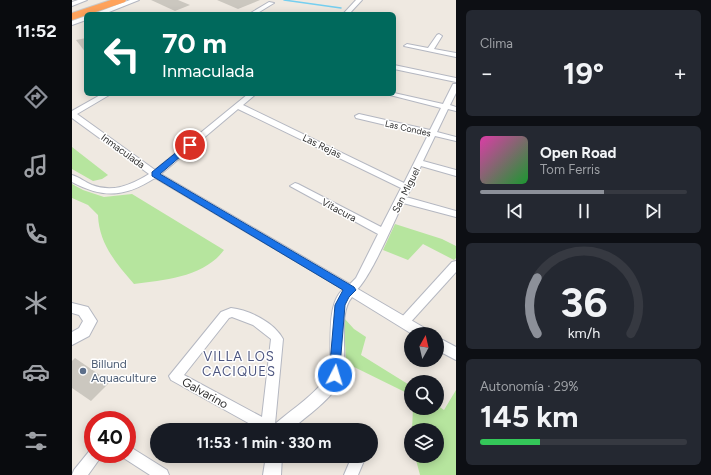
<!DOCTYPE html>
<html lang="es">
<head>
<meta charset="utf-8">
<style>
	body { margin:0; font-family:Figtree,sans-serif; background:#242831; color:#f1f3f6; height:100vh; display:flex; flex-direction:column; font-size:15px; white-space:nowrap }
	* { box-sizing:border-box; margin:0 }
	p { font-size:13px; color:#9ea1a6 }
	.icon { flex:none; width:22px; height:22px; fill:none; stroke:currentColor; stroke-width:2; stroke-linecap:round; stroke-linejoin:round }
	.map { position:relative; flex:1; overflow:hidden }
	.sheet { display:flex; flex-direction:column; gap:10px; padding:10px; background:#0d0f14; width:255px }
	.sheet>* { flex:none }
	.top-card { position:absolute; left:12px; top:12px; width:312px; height:84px; border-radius:6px; box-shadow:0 2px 10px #0003; background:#00695c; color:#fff; overflow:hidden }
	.needle { width:26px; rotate:8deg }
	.buttons { position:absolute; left:332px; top:327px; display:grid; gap:8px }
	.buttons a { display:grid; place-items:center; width:40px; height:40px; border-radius:50%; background:#171b24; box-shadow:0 2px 10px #0003; font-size:20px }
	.speed { position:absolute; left:12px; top:411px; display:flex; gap:8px; font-size:20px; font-weight:700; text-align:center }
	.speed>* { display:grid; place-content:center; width:52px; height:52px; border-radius:50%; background:#171b24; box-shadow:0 2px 10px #0003; line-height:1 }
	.speed .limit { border:6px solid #d22; background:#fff; color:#111 }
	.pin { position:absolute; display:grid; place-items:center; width:34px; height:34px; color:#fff; margin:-17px; border:2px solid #fff; border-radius:50%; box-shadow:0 1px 4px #0007 }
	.me { position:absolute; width:44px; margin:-22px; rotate:5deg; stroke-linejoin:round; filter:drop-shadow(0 0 3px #0008) }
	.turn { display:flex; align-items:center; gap:14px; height:84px; padding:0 12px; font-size:18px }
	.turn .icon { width:52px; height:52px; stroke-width:2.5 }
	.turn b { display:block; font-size:28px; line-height:34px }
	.big { font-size:30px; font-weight:700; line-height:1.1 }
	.sheet .tile { flex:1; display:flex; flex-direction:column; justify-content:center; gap:6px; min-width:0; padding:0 14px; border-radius:6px; background:#242831 }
	.sheet .dial { align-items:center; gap:0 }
	.dial svg { height:104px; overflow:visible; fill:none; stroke:#363941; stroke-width:7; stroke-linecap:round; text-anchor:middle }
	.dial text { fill:#f1f3f6; stroke:none }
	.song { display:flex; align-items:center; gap:12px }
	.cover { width:48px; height:48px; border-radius:6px; background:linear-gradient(135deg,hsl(320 70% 55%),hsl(130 70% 35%)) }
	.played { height:4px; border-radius:2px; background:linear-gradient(90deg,#8c9099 60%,#363941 60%) }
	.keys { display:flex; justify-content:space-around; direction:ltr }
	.heat { display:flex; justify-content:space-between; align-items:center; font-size:22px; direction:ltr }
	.charge { height:6px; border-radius:3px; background:linear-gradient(90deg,#34c759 29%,#363941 0) }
	.trip { position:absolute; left:78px; top:423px; width:228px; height:40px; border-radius:20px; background:#171b24; box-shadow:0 2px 10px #0003; font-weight:700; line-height:40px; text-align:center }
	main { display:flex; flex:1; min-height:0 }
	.tabs { display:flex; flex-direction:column; width:72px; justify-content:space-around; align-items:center; background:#090b0e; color:#9ea1a6 }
	.tabs .icon { width:28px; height:28px }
	.tabs .current { color:#8c9099 }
	.tabs b { font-size:18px; color:#f1f3f6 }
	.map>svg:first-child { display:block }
	.green { fill:#b6e59e }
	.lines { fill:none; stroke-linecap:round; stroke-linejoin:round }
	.stream { stroke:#75cff0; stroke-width:1.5 }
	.building { fill:#cbc7bf }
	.minor-casing { stroke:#b4b7c1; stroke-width:2 }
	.tertiary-casing { stroke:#b4b7c1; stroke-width:2 }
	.motorway-casing { stroke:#c9c9c9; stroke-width:2 }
	.minor { fill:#fff; fill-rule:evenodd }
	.tertiary { fill:#fff; fill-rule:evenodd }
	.motorway { fill:#ffa35c; fill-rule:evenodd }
	.route { fill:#1a73e8; stroke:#114b97 }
	.service-dot { fill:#5c6f8a; stroke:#fff; stroke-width:1.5 }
	.labels { text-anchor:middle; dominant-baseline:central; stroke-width:3; stroke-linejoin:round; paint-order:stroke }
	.far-street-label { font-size:9px; fill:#2e2e2e; stroke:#fff }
	.street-label { font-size:10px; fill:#2e2e2e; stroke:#fff }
	.near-service-label { font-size:12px; fill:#4e5e75; stroke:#fff; text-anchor:start }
	.near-street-label { font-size:12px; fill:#2e2e2e; stroke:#fff }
	.near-neighbourhood-label { font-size:13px; letter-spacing:1px; fill:#4d5680; stroke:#fff }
</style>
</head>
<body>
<main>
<nav class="tabs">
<b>11:52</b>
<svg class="icon current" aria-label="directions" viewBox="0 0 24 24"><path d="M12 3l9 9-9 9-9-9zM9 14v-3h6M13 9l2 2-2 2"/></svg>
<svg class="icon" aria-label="music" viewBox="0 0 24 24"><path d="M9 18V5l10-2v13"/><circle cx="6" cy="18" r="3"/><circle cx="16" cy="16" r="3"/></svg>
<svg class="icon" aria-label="phone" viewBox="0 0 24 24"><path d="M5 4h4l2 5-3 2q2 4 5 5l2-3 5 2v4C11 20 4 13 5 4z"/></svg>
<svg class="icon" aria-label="climate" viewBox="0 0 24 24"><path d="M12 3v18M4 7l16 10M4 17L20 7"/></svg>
<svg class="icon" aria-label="car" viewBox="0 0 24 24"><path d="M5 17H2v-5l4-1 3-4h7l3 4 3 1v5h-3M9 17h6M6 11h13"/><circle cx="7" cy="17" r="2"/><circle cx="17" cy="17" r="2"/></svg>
<svg class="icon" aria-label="filters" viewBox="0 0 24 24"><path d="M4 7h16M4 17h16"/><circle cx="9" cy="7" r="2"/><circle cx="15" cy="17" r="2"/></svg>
</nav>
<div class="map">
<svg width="384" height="475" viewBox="0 0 384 475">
	<rect width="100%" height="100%" fill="#efe9e1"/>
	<!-- green -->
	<g class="green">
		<polygon points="0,147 36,175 30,179 21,181 0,169"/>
		<path d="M 0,184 L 11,190 L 32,197 L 60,194 L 152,250 C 132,277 93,280 62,284 C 44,263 27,244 26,215 L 16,205 L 0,198 Z"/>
		<polygon points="323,224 370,239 384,246 384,258 382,260 351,244 336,260 311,250"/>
		<polygon points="272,318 282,329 294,337 289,355 339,386 339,395 274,363"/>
		<polygon points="384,390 384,475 348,475 343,456 365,456 365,430 340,430 341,408 365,408 365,405 372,410"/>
	</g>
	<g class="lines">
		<!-- stream -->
		<polyline class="stream" points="212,0 269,8"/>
	</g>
	<!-- building -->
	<g class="building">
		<polygon points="79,0 106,0 118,5 103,11"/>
		<polygon points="145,0 188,0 166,9"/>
		<polygon points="14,38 14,53 4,40"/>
		<polygon points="3,358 38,382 19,401 0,388 0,361"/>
	</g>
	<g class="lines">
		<!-- minor casing -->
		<g class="minor-casing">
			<g id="minor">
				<polygon points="6,0 15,0 0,6 0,2"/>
				<polygon points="284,0 290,0 277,14 271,14"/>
				<polygon points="197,2 202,3 184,14 177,14"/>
				<polygon points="367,34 370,36 362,49 384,53 384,57 332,46 335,44 356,48 365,35"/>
				<polygon points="322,65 384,78 384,82 322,69"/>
				<path d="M 381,84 L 384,84 L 384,93 L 378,105 L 384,107 L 384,111 L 376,109 L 365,132 L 384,137 L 384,141 L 363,136 L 351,161 L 384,170 L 384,176 L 349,166 L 339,187 L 340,188 L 334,197 L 384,211 L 384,217 L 331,203 C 323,219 294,290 279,294 L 83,178 C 53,197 32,199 0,182 L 0,175 C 7,177 13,182 20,185 C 41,193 59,185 77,174 L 0,118 L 0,111 L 30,94 L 39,94 L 5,114 L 83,170 L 176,94 L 184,94 L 171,105 L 332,183 L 356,135 L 284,118 L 283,116 L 287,114 L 358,130 L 369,108 L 314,94 L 322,94 L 322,93 L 371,104 ZM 166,109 L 329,188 L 309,227 L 226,184 L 223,183 L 218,186 L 306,234 L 284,278 L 278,284 L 89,174 Z"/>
				<polygon points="384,261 384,272 336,325 332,326 328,325 326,322 328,319 380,262"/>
				<path d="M 159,308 C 177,310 202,322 211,339 L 203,424 L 208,430 L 189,430 L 99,380 L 97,376 L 149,312 ZM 160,317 L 181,325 L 199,339 L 190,417 L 112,375 L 157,318 Z"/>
				<polygon points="55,445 95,470 97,475 78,475 50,457 49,454 55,454"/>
				<polygon points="19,449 21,449 21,454 31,454 16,475 0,475 2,470"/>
				<polygon points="280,456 294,456 286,475 272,475"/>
			</g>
		</g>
		<!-- tertiary casing -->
		<g class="tertiary-casing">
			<g id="tertiary">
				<polygon points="58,0 67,0 32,14 21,14"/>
				<polygon points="14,16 14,20 0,25 0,21"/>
				<path d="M 279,285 L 356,330 L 358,334 L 340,334 L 280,297 C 264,316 278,356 269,379 C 263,397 233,417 219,430 L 200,430 L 202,425 C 216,412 252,389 257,371 C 262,349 250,294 279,285 Z"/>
				<polygon points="0,303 16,307 25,321 17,336 0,345 0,332 7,328 11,321 7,315 0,313"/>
				<polygon points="365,337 384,347 384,360 365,350"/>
				<polygon points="194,456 210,456 209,475 191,475"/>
			</g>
		</g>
		<!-- motorway casing -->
		<g class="motorway-casing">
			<polygon id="motorway" points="39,0 54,0 53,2 0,20 0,13"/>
		</g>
		<!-- minor -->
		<use href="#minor" class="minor"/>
		<!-- tertiary -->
		<use href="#tertiary" class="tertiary"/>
		<!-- motorway -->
		<use href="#motorway" class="motorway"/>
	</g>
	<!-- route -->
	<polygon class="route" points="116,143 122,145 88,174 282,287 284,290 277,297 273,305 267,379 263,380 259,379 257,375 263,305 271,290 80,176 80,172"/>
	<!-- markers -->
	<circle class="service-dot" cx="11" cy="371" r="4"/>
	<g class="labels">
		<!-- far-street labels -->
		<g class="far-street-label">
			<text transform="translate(336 128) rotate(13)">Las Condes</text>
		</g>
		<!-- street labels -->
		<g class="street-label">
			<text transform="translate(250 146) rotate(26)">Las Rejas</text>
			<text transform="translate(51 151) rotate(36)">Inmaculada</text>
			<text transform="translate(334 190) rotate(-63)">San Miguel</text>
			<text transform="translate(267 210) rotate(28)">Vitacura</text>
		</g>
		<!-- near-service labels -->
		<g class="near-service-label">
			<text x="19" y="364">Billund<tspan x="19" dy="14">Aquaculture</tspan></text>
		</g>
		<!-- near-street labels -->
		<g class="near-street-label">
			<text transform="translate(133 393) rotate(29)">Galvarino</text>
		</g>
		<!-- near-neighbourhood labels -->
		<g class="near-neighbourhood-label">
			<text x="167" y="356">VILLA LOS<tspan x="167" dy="15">CACIQUES</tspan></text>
		</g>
	</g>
</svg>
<div class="buttons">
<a><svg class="needle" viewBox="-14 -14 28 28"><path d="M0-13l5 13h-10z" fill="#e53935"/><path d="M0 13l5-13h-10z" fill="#9ea1a6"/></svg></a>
<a><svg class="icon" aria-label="search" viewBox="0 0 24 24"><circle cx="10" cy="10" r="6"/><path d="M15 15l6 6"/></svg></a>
<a><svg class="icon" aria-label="layers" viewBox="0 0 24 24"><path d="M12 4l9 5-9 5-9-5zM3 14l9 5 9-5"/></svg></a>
</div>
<div class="speed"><div class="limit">40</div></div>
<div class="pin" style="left:118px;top:145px;background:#d93025"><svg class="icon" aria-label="arrive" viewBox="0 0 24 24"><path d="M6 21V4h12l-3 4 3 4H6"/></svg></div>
<svg class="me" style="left:263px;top:375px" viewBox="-20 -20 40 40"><circle r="17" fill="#1a73e8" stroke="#fff" stroke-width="3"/><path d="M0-11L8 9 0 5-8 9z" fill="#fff"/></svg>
<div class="trip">11:53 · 1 min · 330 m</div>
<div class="top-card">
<div class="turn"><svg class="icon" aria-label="left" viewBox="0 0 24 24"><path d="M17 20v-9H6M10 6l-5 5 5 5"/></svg><div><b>70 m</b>Inmaculada</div></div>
</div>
</div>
<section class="sheet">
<div class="tile"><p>Clima</p>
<div class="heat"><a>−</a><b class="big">19°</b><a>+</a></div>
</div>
<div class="tile">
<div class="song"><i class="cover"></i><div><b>Open Road</b><p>Tom Ferris</p></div></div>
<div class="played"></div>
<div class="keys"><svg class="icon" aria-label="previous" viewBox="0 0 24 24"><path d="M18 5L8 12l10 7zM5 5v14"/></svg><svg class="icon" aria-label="pause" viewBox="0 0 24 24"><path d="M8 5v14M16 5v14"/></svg><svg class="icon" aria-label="next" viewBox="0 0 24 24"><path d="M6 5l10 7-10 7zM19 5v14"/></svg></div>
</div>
<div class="tile dial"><svg viewBox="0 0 100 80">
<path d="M14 69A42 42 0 1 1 86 69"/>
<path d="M14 69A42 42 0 0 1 14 26" stroke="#8c9099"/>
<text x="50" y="56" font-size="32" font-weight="700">36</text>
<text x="50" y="72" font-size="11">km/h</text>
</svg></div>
<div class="tile"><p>Autonomía · 29%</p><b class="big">145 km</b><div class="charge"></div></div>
</section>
</main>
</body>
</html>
